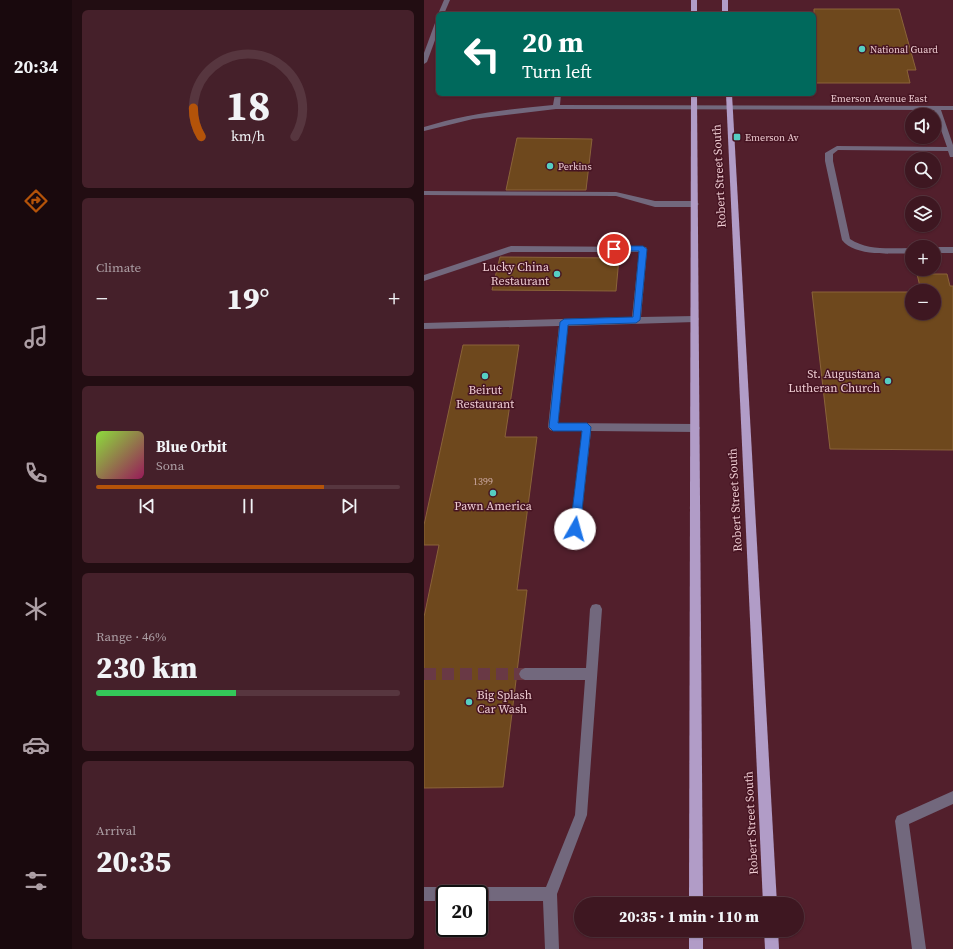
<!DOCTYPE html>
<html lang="en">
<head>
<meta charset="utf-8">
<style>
	body { margin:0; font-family:"Source Serif 4",serif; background:#45202a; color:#f1f3f6; height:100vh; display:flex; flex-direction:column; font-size:15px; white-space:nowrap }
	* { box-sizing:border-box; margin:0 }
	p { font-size:13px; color:#ad9fa5 }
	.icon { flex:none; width:22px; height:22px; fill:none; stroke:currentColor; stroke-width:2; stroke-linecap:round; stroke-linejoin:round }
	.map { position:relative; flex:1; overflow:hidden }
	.sheet { display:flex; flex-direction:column; gap:10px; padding:10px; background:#220d12; width:352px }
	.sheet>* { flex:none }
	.hud { position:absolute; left:12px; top:12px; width:380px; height:84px; border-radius:6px; box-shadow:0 1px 3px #0004,0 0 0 1px #57363f; background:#00695c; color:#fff; overflow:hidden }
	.tools { position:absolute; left:481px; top:108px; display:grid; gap:8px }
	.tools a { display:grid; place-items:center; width:36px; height:36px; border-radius:50%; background:#3e1721; box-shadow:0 1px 3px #0004,0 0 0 1px #57363f; font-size:20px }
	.speed { position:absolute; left:12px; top:885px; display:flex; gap:8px; font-size:20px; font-weight:700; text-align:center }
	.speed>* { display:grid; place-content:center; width:52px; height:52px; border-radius:50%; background:#3e1721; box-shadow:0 1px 3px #0004,0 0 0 1px #57363f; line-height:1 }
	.speed .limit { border:2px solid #111; border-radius:6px; background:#fff; color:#111 }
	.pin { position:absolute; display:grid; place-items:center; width:34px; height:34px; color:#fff; margin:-17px; border:2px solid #fff; border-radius:50%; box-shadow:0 1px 4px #0007 }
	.me { position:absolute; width:44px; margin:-22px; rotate:7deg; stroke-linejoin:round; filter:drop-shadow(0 0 3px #0008) }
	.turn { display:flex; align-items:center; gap:14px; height:84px; padding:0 20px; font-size:18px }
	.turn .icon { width:52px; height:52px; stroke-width:2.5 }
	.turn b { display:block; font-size:28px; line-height:34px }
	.big { font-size:30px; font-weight:800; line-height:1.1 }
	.sheet .card { flex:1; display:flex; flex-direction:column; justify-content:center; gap:6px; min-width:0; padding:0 14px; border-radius:6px; background:#45202a }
	.sheet .dial { align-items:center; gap:0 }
	.dial svg { height:104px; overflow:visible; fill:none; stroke:#57363f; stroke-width:7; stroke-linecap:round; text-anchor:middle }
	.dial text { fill:#f1f3f6; stroke:none }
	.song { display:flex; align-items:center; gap:12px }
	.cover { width:48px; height:48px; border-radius:6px; background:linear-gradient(135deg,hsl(90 70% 55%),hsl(330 70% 35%)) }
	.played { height:4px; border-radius:2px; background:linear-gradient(90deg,#b45309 75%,#57363f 75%) }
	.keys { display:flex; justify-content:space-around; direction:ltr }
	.heat { display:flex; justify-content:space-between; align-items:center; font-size:22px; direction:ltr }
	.charge { height:6px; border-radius:3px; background:linear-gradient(90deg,#34c759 46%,#57363f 0) }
	.trip { position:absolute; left:150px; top:897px; width:230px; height:40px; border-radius:20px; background:#3e1721; box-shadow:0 1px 3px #0004,0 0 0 1px #57363f; font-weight:800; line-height:40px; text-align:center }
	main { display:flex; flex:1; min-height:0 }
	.tabs { display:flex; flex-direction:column; width:72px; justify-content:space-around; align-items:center; background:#19090d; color:#ad9fa5 }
	.tabs .icon { width:28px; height:28px }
	.tabs .active { color:#b45309 }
	.tabs b { font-size:18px; color:#f1f3f6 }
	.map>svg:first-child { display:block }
	.building { fill:#6e481d; stroke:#8a6339 }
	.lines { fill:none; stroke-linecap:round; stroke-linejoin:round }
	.minor-tunnel { stroke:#693945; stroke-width:12; stroke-dasharray:12 6; stroke-linecap:butt }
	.minor { fill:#72687d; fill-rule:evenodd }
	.major { fill:#b19cc7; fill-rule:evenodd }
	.route { fill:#1a73e8; stroke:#114b97 }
	.poi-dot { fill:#56cec3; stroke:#461422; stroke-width:1.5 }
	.labels { text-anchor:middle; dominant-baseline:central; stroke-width:3; stroke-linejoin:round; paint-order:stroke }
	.far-poi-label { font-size:10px; fill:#edcbd1; stroke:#461422; text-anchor:start }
	.far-street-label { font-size:10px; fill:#edcbd1; stroke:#461422 }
	.number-label { font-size:10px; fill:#cdaaa4 }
	.street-label { font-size:12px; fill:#edcbd1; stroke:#461422 }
	.poi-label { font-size:12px; fill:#edcbd1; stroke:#461422; text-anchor:end }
</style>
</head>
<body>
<main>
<nav class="tabs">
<b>20:34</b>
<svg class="icon active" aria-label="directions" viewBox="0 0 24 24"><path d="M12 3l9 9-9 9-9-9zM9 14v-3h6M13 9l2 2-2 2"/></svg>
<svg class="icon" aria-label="music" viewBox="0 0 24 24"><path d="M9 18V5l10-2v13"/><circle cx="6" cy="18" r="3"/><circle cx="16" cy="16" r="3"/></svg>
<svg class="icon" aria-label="phone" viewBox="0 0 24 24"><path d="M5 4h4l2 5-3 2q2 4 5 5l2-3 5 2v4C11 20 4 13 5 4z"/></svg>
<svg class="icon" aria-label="climate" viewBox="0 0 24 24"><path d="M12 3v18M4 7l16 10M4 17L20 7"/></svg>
<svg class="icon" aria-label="car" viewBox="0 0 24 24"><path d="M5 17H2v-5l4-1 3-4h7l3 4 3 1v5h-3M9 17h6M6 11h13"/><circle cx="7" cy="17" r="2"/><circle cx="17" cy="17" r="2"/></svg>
<svg class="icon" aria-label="filters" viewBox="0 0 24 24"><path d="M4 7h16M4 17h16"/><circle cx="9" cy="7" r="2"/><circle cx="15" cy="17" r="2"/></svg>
</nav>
<section class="sheet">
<div class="card dial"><svg viewBox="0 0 100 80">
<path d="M14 69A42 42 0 1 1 86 69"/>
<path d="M14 69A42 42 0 0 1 8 47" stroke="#b45309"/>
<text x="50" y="56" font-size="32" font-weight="700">18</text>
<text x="50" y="72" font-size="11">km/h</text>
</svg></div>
<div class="card"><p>Climate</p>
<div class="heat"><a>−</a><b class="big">19°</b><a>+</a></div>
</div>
<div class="card">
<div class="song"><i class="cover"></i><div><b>Blue Orbit</b><p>Sona</p></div></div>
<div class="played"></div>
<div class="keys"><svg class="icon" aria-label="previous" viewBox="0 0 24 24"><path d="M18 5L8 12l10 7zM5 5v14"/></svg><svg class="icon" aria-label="pause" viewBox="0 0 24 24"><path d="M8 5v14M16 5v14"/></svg><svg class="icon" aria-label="next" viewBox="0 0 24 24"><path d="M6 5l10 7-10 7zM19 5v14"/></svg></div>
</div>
<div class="card"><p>Range · 46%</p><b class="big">230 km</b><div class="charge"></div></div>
<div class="card"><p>Arrival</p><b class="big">20:35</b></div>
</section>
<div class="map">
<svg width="529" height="949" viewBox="0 0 529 949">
	<rect width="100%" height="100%" fill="#521f2c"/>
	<!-- building -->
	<g class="building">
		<polygon points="390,9 475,9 492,70 483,70 486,83 390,83"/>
		<polygon points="93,138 168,139 162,190 82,190"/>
		<polygon points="76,257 195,258 192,291 68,290"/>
		<polygon points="493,274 523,274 526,286 529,286 529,450 406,449 388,292 488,292 488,313 510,313 510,291 497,291"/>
		<polygon points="39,345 95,345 81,437 113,437 93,590 103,590 79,787 0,788 0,617 15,545 0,545 0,525"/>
	</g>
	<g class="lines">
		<!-- minor-tunnel -->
		<polyline class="minor-tunnel" points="0,674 101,674"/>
		<!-- minor -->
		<g class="minor">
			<polygon points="20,0 26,0 20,14 14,14"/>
			<polygon points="14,21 14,32 3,62 0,64 0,53 11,23"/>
			<path d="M 131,94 L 137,94 L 136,105 L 529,106 L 529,110 L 517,110 L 529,145 L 529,157 L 526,157 L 524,151 L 414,150 L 409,154 L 409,161 L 426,239 C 444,251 467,248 488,248 L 488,254 C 468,253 431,257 418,240 L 401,161 L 401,153 L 413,146 L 523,147 L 510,110 L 132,109 L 49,119 L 0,131 L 0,127 C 42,114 85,109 129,105 Z"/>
			<polygon points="0,191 192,192 231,201 271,201 275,204 271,207 231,207 192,196 0,195"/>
			<polygon points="87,246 222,247 223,249 217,317 271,316 275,319 271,322 144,326 134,423 271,424 274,425 276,428 274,431 271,432 167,431 156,529 155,532 151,534 147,532 146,529 158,431 129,431 126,430 124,427 135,326 0,329 0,323 208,317 215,252 87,252 0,281 0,275"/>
			<rect x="510" y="247" width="19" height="6"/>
			<polygon points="172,604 176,605 178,609 163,815 133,894 135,949 121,949 119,901 55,901 55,894 21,894 21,901 0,901 0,887 122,887 151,815 161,680 101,680 97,678 95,674 97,670 101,668 162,668 166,609 168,605"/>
			<polygon points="529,791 529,804 485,824 502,949 488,949 471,821 473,816"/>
		</g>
		<!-- major -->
		<g class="major">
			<rect x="267" y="0" width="6" height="14"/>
			<rect x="298" y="0" width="6" height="14"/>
			<polygon points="267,94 273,94 279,904 265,904"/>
			<polygon points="302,94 308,94 353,904 339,904"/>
			<rect x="265" y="930" width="14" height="19"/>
			<polygon points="340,930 354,930 355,949 341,949"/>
		</g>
	</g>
	<!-- route -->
	<polygon class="route" points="190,246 219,246 223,249 216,320 212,323 144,325 134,423 163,423 167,427 156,529 151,533 146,529 158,431 129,431 125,427 136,322 140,319 209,317 215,251 187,251 186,249"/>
	<!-- markers -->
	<g class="poi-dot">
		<circle cx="438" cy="49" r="4"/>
		<rect x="309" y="133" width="8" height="8" rx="2"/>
		<circle cx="126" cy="166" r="4"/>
		<circle cx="133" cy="274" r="4"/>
		<circle cx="61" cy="376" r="4"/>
		<circle cx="464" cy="381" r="4"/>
		<circle cx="69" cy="493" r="4"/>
		<circle cx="45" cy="702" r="4"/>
	</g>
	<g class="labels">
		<!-- far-poi labels -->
		<g class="far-poi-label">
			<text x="446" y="49">National Guard</text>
			<text x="321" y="137">Emerson Av</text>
			<text x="134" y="166">Perkins</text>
		</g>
		<!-- far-street labels -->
		<g class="far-street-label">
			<text x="455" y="98">Emerson Avenue East</text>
		</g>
		<!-- number labels -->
		<g class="number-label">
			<text x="59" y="481">1399</text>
		</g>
		<!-- street labels -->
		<g class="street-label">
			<text transform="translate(295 176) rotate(-93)">Robert Street South</text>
			<text transform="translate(311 500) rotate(-93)">Robert Street South</text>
			<text transform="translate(327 823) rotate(-93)">Robert Street South</text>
		</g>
		<!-- poi labels -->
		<g class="poi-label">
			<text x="125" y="267">Lucky China<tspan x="125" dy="14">Restaurant</tspan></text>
			<text x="456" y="374">St. Augustana<tspan x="456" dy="14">Lutheran Church</tspan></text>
			<text x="61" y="390" text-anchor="middle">Beirut<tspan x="61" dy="14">Restaurant</tspan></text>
			<text x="69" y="506" text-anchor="middle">Pawn America</text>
			<text x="53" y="695" text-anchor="start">Big Splash<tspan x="53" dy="14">Car Wash</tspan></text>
		</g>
	</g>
</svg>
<div class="tools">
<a><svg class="icon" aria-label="sound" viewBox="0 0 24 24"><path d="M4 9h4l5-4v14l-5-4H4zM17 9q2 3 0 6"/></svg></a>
<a><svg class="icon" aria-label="search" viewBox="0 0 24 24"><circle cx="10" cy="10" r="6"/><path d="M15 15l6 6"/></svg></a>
<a><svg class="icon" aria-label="layers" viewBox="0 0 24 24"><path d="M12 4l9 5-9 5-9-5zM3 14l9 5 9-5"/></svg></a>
<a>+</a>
<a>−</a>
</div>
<div class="speed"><div class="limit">20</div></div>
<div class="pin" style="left:190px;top:249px;background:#d93025"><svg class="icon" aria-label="arrive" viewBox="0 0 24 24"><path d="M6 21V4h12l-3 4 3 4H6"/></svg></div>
<svg class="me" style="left:151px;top:529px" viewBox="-20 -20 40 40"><circle r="19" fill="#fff"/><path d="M0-13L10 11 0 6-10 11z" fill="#1a73e8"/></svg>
<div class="trip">20:35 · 1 min · 110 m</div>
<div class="hud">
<div class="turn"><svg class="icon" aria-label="left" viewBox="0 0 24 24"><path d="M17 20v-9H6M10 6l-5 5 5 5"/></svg><div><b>20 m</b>Turn left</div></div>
</div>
</div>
</main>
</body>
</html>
